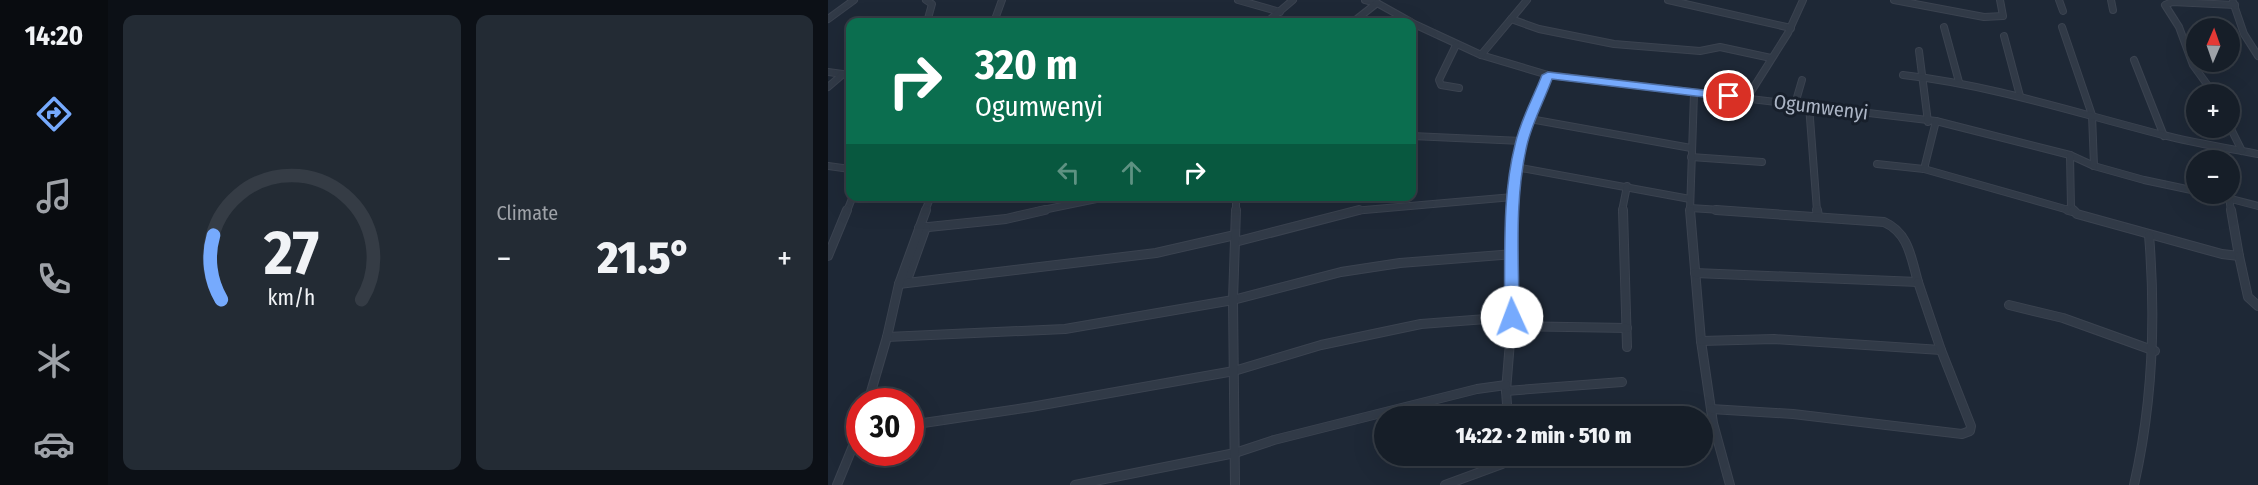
<!DOCTYPE html>
<html lang="en">
<head>
<meta charset="utf-8">
<style>
	body { margin:0; font-family:"Fira Sans Condensed",sans-serif; background:#232b34; color:#f1f3f6; height:100vh; display:flex; flex-direction:column; font-size:22px; white-space:nowrap }
	* { box-sizing:border-box; margin:0 }
	p { font-size:20px; color:#9ea2a8 }
	.icon { flex:none; width:33px; height:33px; fill:none; stroke:currentColor; stroke-width:2; stroke-linecap:round; stroke-linejoin:round }
	.map { position:relative; flex:1; overflow:hidden }
	.side { display:flex; flex-direction:column; gap:15px; padding:15px; background:#0c1016; width:720px }
	.side>* { flex:none }
	.top-card { position:absolute; left:18px; top:18px; width:570px; height:183px; border-radius:12px; box-shadow:0 6px 24px #0002,0 0 0 2px #353c45; background:#0b6e4f; color:#fff; overflow:hidden }
	.needle { width:39px; rotate:2deg }
	.controls { position:absolute; left:1358px; top:18px; display:grid; gap:12px }
	.controls a { display:grid; place-items:center; width:54px; height:54px; border-radius:50%; background:#161e28; box-shadow:0 6px 24px #0002,0 0 0 2px #353c45; font-size:30px }
	.speed { position:absolute; left:18px; top:388px; display:flex; gap:12px; font-size:30px; font-weight:700; text-align:center }
	.speed>* { display:grid; place-content:center; width:78px; height:78px; border-radius:50%; background:#161e28; box-shadow:0 6px 24px #0002,0 0 0 2px #353c45; line-height:1 }
	.speed .limit { border:9px solid #d22; background:#fff; color:#111 }
	.pin { position:absolute; display:grid; place-items:center; width:51px; height:51px; color:#fff; margin:-26px; border:3px solid #fff; border-radius:50%; box-shadow:0 2px 6px #0007 }
	.me { position:absolute; width:66px; margin:-33px; rotate:358deg; stroke-linejoin:round; filter:drop-shadow(0 0 4px #0008) }
	.turn { display:flex; align-items:center; gap:21px; height:126px; padding:0 30px; font-size:27px }
	.turn .icon { width:78px; height:78px; stroke-width:2.5 }
	.turn b { display:block; font-size:42px; line-height:51px }
	.lanes { display:flex; align-items:center; height:57px; padding:0 30px; background:#0003; justify-content:center; gap:30px; direction:ltr }
	.lanes .off { opacity:.35 }
	.big { font-size:45px; font-weight:800; line-height:1.1 }
	.side .card { flex:1; display:flex; flex-direction:column; justify-content:center; gap:9px; min-width:0; padding:0 21px; border-radius:12px; background:#232b34 }
	.side .dial { align-items:center; gap:0 }
	.dial svg { height:156px; overflow:visible; fill:none; stroke:#353c45; stroke-width:7; stroke-linecap:round; text-anchor:middle }
	.dial text { fill:#f1f3f6; stroke:none }
	.heat { display:flex; justify-content:space-between; align-items:center; font-size:33px; direction:ltr }
	.side .tiles { flex:1; display:grid; gap:15px; grid-template-columns:repeat(2,1fr) }
	.trip { position:absolute; left:546px; top:406px; width:339px; height:60px; border-radius:30px; background:#161e28; box-shadow:0 6px 24px #0002,0 0 0 2px #353c45; font-weight:800; line-height:60px; text-align:center }
	main { display:flex; flex:1; min-height:0 }
	.dock { display:flex; flex-direction:column; width:108px; justify-content:space-around; align-items:center; background:#090c10; color:#9ea2a8 }
	.dock .icon { width:42px; height:42px }
	.dock .current { color:#76aafd }
	.dock b { font-size:27px; color:#f1f3f6 }
	.map>svg:first-child { display:block }
	.lines { fill:none; stroke-linecap:round; stroke-linejoin:round }
	.street-far1-casing { stroke:#3b4350; stroke-width:8 }
	.street-casing { stroke:#3b4350; stroke-width:10 }
	.street-far1 { stroke:#313a47; stroke-width:6 }
	.street { stroke:#313a47; stroke-width:8 }
	.route { fill:#76aafd; stroke:#4d6ea4; stroke-width:1.5 }
	.labels { text-anchor:middle; dominant-baseline:central; stroke-width:6; stroke-linejoin:round; paint-order:stroke }
	.street-label { font-size:20px; fill:#abb4c4; stroke:#171f2b }
</style>
</head>
<body>
<main>
<nav class="dock">
<b>14:20</b>
<svg class="icon current" aria-label="directions" viewBox="0 0 24 24"><path d="M12 3l9 9-9 9-9-9zM9 14v-3h6M13 9l2 2-2 2"/></svg>
<svg class="icon" aria-label="music" viewBox="0 0 24 24"><path d="M9 18V5l10-2v13"/><circle cx="6" cy="18" r="3"/><circle cx="16" cy="16" r="3"/></svg>
<svg class="icon" aria-label="phone" viewBox="0 0 24 24"><path d="M5 4h4l2 5-3 2q2 4 5 5l2-3 5 2v4C11 20 4 13 5 4z"/></svg>
<svg class="icon" aria-label="climate" viewBox="0 0 24 24"><path d="M12 3v18M4 7l16 10M4 17L20 7"/></svg>
<svg class="icon" aria-label="car" viewBox="0 0 24 24"><path d="M5 17H2v-5l4-1 3-4h7l3 4 3 1v5h-3M9 17h6M6 11h13"/><circle cx="7" cy="17" r="2"/><circle cx="17" cy="17" r="2"/></svg>
</nav>
<section class="side">
<div class="tiles">
<div class="card dial"><svg viewBox="0 0 100 80">
<path d="M14 69A42 42 0 1 1 86 69"/>
<path d="M14 69A42 42 0 0 1 10 36" stroke="#76aafd"/>
<text x="50" y="56" font-size="32" font-weight="700">27</text>
<text x="50" y="72" font-size="11">km/h</text>
</svg></div>
<div class="card"><p>Climate</p>
<div class="heat"><a>−</a><b class="big">21.5°</b><a>+</a></div>
</div>
</div>
</section>
<div class="map">
<svg width="1430" height="485" viewBox="0 0 1430 485">
	<rect width="100%" height="100%" fill="#1e2836"/>
	<g class="lines">
		<!-- street-far1 casing -->
		<g class="street-far1-casing">
			<g id="street-far1">
				<polyline points="98,0 104,4 99,22"/>
				<polyline points="410,0 452,12"/>
				<polyline points="537,0 549,3 583,22"/>
				<polyline points="840,0 963,28"/>
				<polyline points="1066,0 1156,17 1175,16 1172,0"/>
				<polyline points="1231,0 1235,11"/>
				<polyline points="1283,0 1285,10"/>
				<polyline points="1405,2 1416,34 1430,56"/>
				<polyline points="0,19 26,0"/>
				<polyline points="683,19 711,29 786,44 872,51 892,47 943,58"/>
				<polyline points="333,21 341,22"/>
				<polyline points="166,22 174,0"/>
				<polyline points="439,22 465,0"/>
				<polyline points="525,22 549,3"/>
				<polyline points="584,23 653,55 720,75 1108,121 1242,155 1266,166 1316,180 1368,191"/>
				<polyline points="1116,27 1131,82"/>
				<polyline points="1234,27 1264,115 1266,166"/>
				<polyline points="1176,36 1192,96"/>
				<polyline points="628,45 611,80 613,85 631,88"/>
				<polyline points="1091,51 1100,122"/>
				<polyline points="653,55 699,0"/>
				<polyline points="1306,60 1336,136"/>
				<polyline points="0,72 22,75"/>
				<path d="M 1075,75 C 1164,85 1248,113 1335,135 C 1366,143 1398,148 1430,154"/>
				<polyline points="0,87 14,75"/>
				<polyline points="1386,94 1365,65 1351,27 1337,5 1344,2 1407,5"/>
				<polyline points="919,98 960,33 975,0"/>
				<polyline points="967,104 974,80"/>
				<polyline points="981,105 989,211"/>
				<polyline points="702,119 863,148"/>
				<polyline points="1401,125 1414,151"/>
				<polyline points="584,136 694,141"/>
				<polyline points="1242,155 1243,208 1246,211"/>
				<polyline points="863,157 934,162"/>
				<polyline points="1049,164 1096,169 1108,121"/>
				<polyline points="0,166 22,169"/>
				<polyline points="688,167 862,199"/>
				<polyline points="1096,169 1244,211"/>
				<polyline points="1384,194 1430,206"/>
				<polyline points="1401,197 1403,211"/>
				<polyline points="862,208 909,211"/>
				<polyline points="19,211 25,196"/>
				<polyline points="97,211 103,196"/>
				<polyline points="210,211 283,196"/>
				<polyline points="408,211 408,196"/>
				<polyline points="525,211 685,197"/>
				<path d="M 685,211 C 685,160 702,122 720,75"/>
				<polyline points="794,211 799,186"/>
				<polyline points="862,211 866,93"/>
			</g>
		</g>
		<!-- street casing -->
		<g class="street-casing">
			<g id="street">
				<polyline points="795,210 799,347"/>
				<polyline points="862,210 873,341 885,423 902,485"/>
				<polyline points="989,210 990,216"/>
				<polyline points="1240,210 1244,211"/>
				<polyline points="1245,210 1249,214 1394,254 1411,256 1403,210"/>
				<polyline points="91,228 178,219 217,210"/>
				<polyline points="407,242 531,210"/>
				<polyline points="0,256 19,210"/>
				<polyline points="1411,256 1420,297 1430,306"/>
				<path d="M 867,273 L 1090,282 C 1083,258 1081,233 1056,222 L 888,210"/>
				<polyline points="78,283 98,227"/>
				<polyline points="71,284 328,253 407,235"/>
				<polyline points="1181,305 1235,318 1327,351"/>
				<polyline points="683,326 799,328"/>
				<polyline points="59,337 237,329 405,300 513,272 572,263 686,254"/>
				<polyline points="873,341 946,339 1113,350"/>
				<polyline points="678,391 794,382"/>
				<polyline points="40,402 59,337 71,284 98,210"/>
				<polyline points="883,409 965,414 1134,434 1142,431 1143,426 1113,350 1090,282"/>
				<polyline points="680,417 678,391 684,317 685,210"/>
				<polyline points="82,425 203,407 406,371 493,345 593,324 684,317"/>
				<polyline points="9,485 32,429"/>
				<polyline points="247,485 407,453 446,440 649,389 678,385"/>
				<polyline points="407,485 405,300 408,210"/>
				<polyline points="617,485 674,464 682,456"/>
				<path d="M 1306,485 C 1325,402 1328,320 1321,235"/>
			</g>
		</g>
		<!-- street-far1 -->
		<use href="#street-far1" class="street-far1"/>
		<!-- street -->
		<use href="#street" class="street"/>
	</g>
	<!-- route -->
	<path class="route" d="M 720,72 L 901,93 L 907,96 L 901,100 L 724,79 C 716,101 704,123 699,145 C 686,200 691,260 691,317 L 689,321 L 679,321 L 676,317 C 678,260 673,200 687,145 C 692,121 705,98 714,75 Z"/>
	<g class="labels">
		<!-- street labels -->
		<g class="street-label">
			<text transform="translate(993 107) rotate(7)">Ogumwenyi</text>
		</g>
	</g>
</svg>
<div class="controls">
<a><svg class="needle" viewBox="-14 -14 28 28"><path d="M0-13l5 13h-10z" fill="#e53935"/><path d="M0 13l5-13h-10z" fill="#9ea2a8"/></svg></a>
<a>+</a>
<a>−</a>
</div>
<div class="speed"><div class="limit">30</div></div>
<div class="pin" style="left:901px;top:96px;background:#d93025"><svg class="icon" aria-label="arrive" viewBox="0 0 24 24"><path d="M6 21V4h12l-3 4 3 4H6"/></svg></div>
<svg class="me" style="left:684px;top:317px" viewBox="-20 -20 40 40"><circle r="19" fill="#fff"/><path d="M0-13L10 11 0 6-10 11z" fill="#76aafd"/></svg>
<div class="trip">14:22 · 2 min · 510 m</div>
<div class="top-card">
<div class="turn"><svg class="icon" aria-label="right" viewBox="0 0 24 24"><path d="M7 20v-9h11M14 6l5 5-5 5"/></svg><div><b>320 m</b>Ogumwenyi</div></div>
<div class="lanes"><svg class="icon off" aria-label="left" viewBox="0 0 24 24"><path d="M17 20v-9H6M10 6l-5 5 5 5"/></svg><svg class="icon off" aria-label="ahead" viewBox="0 0 24 24"><path d="M12 20V5M6 11l6-6 6 6"/></svg><svg class="icon" aria-label="right" viewBox="0 0 24 24"><path d="M7 20v-9h11M14 6l5 5-5 5"/></svg></div>
</div>
</div>
</main>
</body>
</html>
